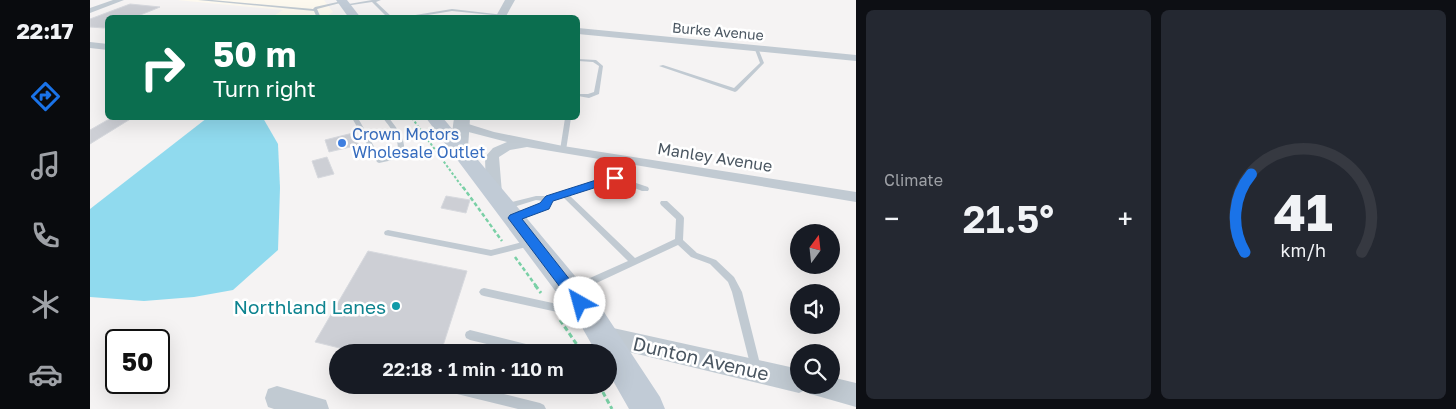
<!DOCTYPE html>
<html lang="en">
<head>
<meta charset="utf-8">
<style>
	body { margin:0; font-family:"Golos Text",sans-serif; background:#242831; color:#f1f3f6; height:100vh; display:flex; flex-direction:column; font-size:19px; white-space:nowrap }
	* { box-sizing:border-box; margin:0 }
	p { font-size:16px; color:#9ea1a6 }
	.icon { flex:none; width:28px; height:28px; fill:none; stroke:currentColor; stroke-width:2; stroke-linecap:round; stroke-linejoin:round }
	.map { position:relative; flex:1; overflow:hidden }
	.panel { display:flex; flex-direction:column; gap:10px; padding:10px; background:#0d0f14; width:600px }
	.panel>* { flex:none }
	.guide { position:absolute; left:15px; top:15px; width:475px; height:105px; border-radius:8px; box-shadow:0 5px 20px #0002; background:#0b6e4f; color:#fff; overflow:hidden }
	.needle { width:32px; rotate:15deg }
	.fabs { position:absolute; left:700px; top:224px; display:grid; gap:10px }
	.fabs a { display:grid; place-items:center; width:50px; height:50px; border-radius:50%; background:#171b24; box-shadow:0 5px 20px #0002; font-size:25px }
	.speed { position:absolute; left:15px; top:329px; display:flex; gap:10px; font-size:25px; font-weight:700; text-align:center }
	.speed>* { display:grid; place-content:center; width:65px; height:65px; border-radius:50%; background:#171b24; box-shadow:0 5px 20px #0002; line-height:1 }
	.speed .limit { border:2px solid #111; border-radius:8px; background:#fff; color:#111 }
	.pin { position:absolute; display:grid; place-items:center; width:42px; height:42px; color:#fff; margin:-21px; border-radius:10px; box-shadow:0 2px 8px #0006 }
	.me { position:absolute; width:55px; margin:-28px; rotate:322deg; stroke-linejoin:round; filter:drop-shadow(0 0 4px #0008) }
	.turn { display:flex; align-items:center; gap:18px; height:105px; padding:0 25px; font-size:22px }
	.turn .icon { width:65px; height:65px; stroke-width:2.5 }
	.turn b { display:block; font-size:35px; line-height:42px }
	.big { font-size:38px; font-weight:600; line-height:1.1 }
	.panel .widget { flex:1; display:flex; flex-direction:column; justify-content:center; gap:8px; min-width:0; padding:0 18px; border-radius:8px; background:#242831 }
	.panel .dial { align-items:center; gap:0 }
	.dial svg { height:130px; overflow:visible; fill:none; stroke:#363941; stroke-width:7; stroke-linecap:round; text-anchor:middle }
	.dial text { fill:#f1f3f6; stroke:none }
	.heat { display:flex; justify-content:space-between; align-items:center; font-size:28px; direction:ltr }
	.panel .tiles { flex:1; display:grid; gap:10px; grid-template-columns:repeat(2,1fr) }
	.trip { position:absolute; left:239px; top:344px; width:288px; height:50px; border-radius:25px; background:#171b24; box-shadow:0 5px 20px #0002; font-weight:600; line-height:50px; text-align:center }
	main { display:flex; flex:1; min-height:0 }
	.dock { display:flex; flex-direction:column; width:90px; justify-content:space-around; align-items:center; background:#090b0e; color:#9ea1a6 }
	.dock .icon { width:35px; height:35px }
	.dock .selected { color:#1a73e8 }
	.dock b { font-size:22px; color:#f1f3f6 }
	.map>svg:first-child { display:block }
	.commercial { fill:#fdf9ef }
	.water { fill:#90daee }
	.building { fill:#cdcfd5; stroke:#d7d9de }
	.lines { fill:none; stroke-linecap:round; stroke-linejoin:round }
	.path-far2 { stroke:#7ad0a6; stroke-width:2; stroke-dasharray:2.5 2; stroke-linecap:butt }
	.path-far1 { stroke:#7ad0a6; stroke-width:2.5; stroke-dasharray:4 2.5; stroke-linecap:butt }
	.path { stroke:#7ad0a6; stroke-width:3; stroke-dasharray:5 3; stroke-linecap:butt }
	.service { fill:#c1cad2; fill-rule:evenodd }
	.minor { fill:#c1cad2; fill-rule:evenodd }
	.tertiary { fill:#c1cad2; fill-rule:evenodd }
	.secondary { fill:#c1cbd6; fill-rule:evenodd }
	.route { fill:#1a73e8; stroke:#114b97 }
	.shop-dot { fill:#3f7fe0; stroke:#fff; stroke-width:2 }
	.culture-dot { fill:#0f9aa8; stroke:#fff; stroke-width:2 }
	.labels { text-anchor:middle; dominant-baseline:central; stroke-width:5; stroke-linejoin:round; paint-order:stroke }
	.far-street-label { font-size:14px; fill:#4a5661; stroke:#fff }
	.shop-label { font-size:16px; fill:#366cbe; stroke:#fff; text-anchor:start }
	.street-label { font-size:16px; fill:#4a5661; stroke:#fff }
	.near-culture-label { font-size:19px; fill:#0d838f; stroke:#fff; text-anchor:end }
	.near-street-label { font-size:19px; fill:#4a5661; stroke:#fff }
</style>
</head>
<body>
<main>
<nav class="dock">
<b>22:17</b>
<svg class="icon selected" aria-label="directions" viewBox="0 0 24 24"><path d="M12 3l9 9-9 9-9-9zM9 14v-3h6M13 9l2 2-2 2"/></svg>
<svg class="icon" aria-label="music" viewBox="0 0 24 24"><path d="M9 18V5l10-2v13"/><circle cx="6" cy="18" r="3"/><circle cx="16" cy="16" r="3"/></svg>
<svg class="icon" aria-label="phone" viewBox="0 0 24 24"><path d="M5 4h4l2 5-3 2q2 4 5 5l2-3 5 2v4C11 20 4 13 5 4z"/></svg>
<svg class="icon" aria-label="climate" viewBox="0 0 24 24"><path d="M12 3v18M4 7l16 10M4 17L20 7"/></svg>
<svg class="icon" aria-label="car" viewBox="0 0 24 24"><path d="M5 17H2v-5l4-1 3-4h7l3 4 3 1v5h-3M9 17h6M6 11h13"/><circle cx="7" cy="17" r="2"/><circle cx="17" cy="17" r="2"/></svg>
</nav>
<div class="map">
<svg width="766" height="409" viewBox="0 0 766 409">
	<rect width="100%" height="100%" fill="#f5f3f3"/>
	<!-- commercial -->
	<polygon class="commercial" points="87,0 234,0 243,12 235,17 182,17 193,10"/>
	<!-- water -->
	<polygon class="water" points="117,118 173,118 188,144 190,188 188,250 143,290 104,297 54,301 0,297 0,209"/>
	<!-- building -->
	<g class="building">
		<polygon points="40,4 70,7 43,18 18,18 18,27 14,28 0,27 0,19"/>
		<polygon points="21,118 42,118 0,144 0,130"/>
		<polygon points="263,133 269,145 239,152 235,140"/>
		<polygon points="237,157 244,174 228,178 222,161"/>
		<polygon points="356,196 380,200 376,213 351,208"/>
		<polygon points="278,251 377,271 351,352 266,352 225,342"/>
	</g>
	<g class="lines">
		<!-- path-far2 -->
		<polyline class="path-far2" points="322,118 373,188"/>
		<!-- path-far1 -->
		<g class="path-far1">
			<polyline points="373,187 412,241"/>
			<polyline points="425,257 446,286"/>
		</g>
		<!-- path -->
		<g class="path">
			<polyline points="445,285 451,293"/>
			<polyline points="470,320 492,352"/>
			<polyline points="509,385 522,409"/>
		</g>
		<!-- service -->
		<g class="service">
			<polygon points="108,0 122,0 223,9 225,7 252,1 254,2 227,9 231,18 227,18 224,11"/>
			<polygon points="282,0 291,0 286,2 303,18 298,18 282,2 255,6 253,5"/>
			<polygon points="362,9 414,15 412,16 362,11 320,18 307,18"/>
			<polygon points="664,47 668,48 674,63 647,91 645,92 569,66 573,65 644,88 670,63"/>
			<polygon points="488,59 506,60 513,66 509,94 499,98 488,96 488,94 498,94 504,92 509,66 503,62 488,61"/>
			<path d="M 262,118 L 268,118 L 291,159 L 307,156 C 311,140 302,130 293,118 L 299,118 C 308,130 319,142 312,158 L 289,163 L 287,162 Z"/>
			<polygon points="475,118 481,118 476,150 473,152 470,150"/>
			<polygon points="522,156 525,158 528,177 558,187 559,189 558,191 552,191 525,180 479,195 545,258 585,239 586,219 571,205 570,203 571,201 577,201 593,216 594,218 593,240 607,253 626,260 644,277 652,292 671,368 670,372 666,373 662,372 642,292 638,282 620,264 601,257 588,245 485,293 482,292 480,289 482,286 538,261 473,197 462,201 457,208 425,220 422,219 421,217 422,215 451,204 454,201 446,200 417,209 413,206 414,204 446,196 459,196 521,177 519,158"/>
			<polygon points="298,230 401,250 440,240 443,241 444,243 443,245 440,246 401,256 295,235 294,233 295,231"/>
			<polygon points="394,288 490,309 493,310 495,313 493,316 490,317 394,296 391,295 389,292 391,289"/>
			<polygon points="380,330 448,347 452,349 453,352 431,352 380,340 376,338 375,335 376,332"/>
			<polygon points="363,385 377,385 450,403 454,405 456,409 428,409 367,394 363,392 361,388"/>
		</g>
		<!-- minor -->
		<g class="minor">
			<polygon points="23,0 34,0 0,13 0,8"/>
			<polygon points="488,28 766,55 766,61 488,34"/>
			<polygon points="0,42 18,44 18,50 0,48"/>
			<polygon points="372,122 404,132 473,146 766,192 766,202 437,147 420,150 409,157 412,193 410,197 404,198 398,197 396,193 395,157 403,148 417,142 367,129 366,126"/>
			<polygon points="514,326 709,369 709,385 741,385 741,377 766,383 766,407 717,393 715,390 709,393 514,346 506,343 503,336 506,329"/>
			<polygon points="187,386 236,400 239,409 184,409 178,407 175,398 178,389"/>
		</g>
		<!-- tertiary -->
		<g class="tertiary">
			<polygon points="415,0 425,0 415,18 405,18"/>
			<polygon points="364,118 380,118 378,148 375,152 369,153 363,152 360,148"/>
		</g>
		<!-- secondary -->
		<g class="secondary">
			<polygon points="246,0 257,0 271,18 259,18"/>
			<polygon points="336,118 353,118 510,306 570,397 575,409 539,409 518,372 518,352 506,352 490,324"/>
		</g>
	</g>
	<!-- route -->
	<polygon class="route" points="525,174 529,175 530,178 529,180 463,201 459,209 432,219 495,299 497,303 495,307 490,309 485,307 418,218 420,215 450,203 456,196"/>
	<!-- markers -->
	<circle class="shop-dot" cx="252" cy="143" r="5"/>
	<circle class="culture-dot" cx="306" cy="306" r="5"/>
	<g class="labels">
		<!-- far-street labels -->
		<g class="far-street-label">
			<text transform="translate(628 31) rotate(5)">Burke Avenue</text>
		</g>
		<!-- shop labels -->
		<g class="shop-label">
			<text x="262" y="134">Crown Motors<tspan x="262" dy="18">Wholesale Outlet</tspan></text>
		</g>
		<!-- street labels -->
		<g class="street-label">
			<text transform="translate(625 157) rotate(9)">Manley Avenue</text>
		</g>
		<!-- near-culture labels -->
		<g class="near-culture-label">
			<text x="296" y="306">Northland Lanes</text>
		</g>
		<!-- near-street labels -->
		<g class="near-street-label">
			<text transform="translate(611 358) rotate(13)">Dunton Avenue</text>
		</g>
	</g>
</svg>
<div class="fabs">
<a><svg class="needle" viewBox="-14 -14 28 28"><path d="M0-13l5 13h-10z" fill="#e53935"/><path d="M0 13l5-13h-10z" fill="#9ea1a6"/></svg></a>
<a><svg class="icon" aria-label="sound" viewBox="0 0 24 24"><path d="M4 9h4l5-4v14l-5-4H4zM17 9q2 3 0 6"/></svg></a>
<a><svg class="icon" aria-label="search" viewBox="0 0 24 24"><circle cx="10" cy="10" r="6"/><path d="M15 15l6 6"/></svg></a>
</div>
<div class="speed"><div class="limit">50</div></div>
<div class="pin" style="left:525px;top:178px;background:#d93025"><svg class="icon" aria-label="arrive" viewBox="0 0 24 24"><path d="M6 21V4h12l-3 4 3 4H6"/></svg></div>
<svg class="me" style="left:490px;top:303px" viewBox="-20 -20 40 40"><circle r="19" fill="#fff"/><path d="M0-13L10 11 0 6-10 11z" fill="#1a73e8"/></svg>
<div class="trip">22:18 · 1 min · 110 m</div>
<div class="guide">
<div class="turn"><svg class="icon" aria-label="right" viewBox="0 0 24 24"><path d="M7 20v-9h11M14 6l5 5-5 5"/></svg><div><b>50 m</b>Turn right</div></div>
</div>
</div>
<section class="panel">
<div class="tiles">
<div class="widget"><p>Climate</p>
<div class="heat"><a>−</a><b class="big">21.5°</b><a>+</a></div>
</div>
<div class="widget dial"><svg viewBox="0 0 100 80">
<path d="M14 69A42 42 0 1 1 86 69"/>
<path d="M14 69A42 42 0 0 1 18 21" stroke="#1a73e8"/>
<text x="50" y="56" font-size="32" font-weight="700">41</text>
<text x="50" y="72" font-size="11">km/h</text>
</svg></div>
</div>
</section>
</main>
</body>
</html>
